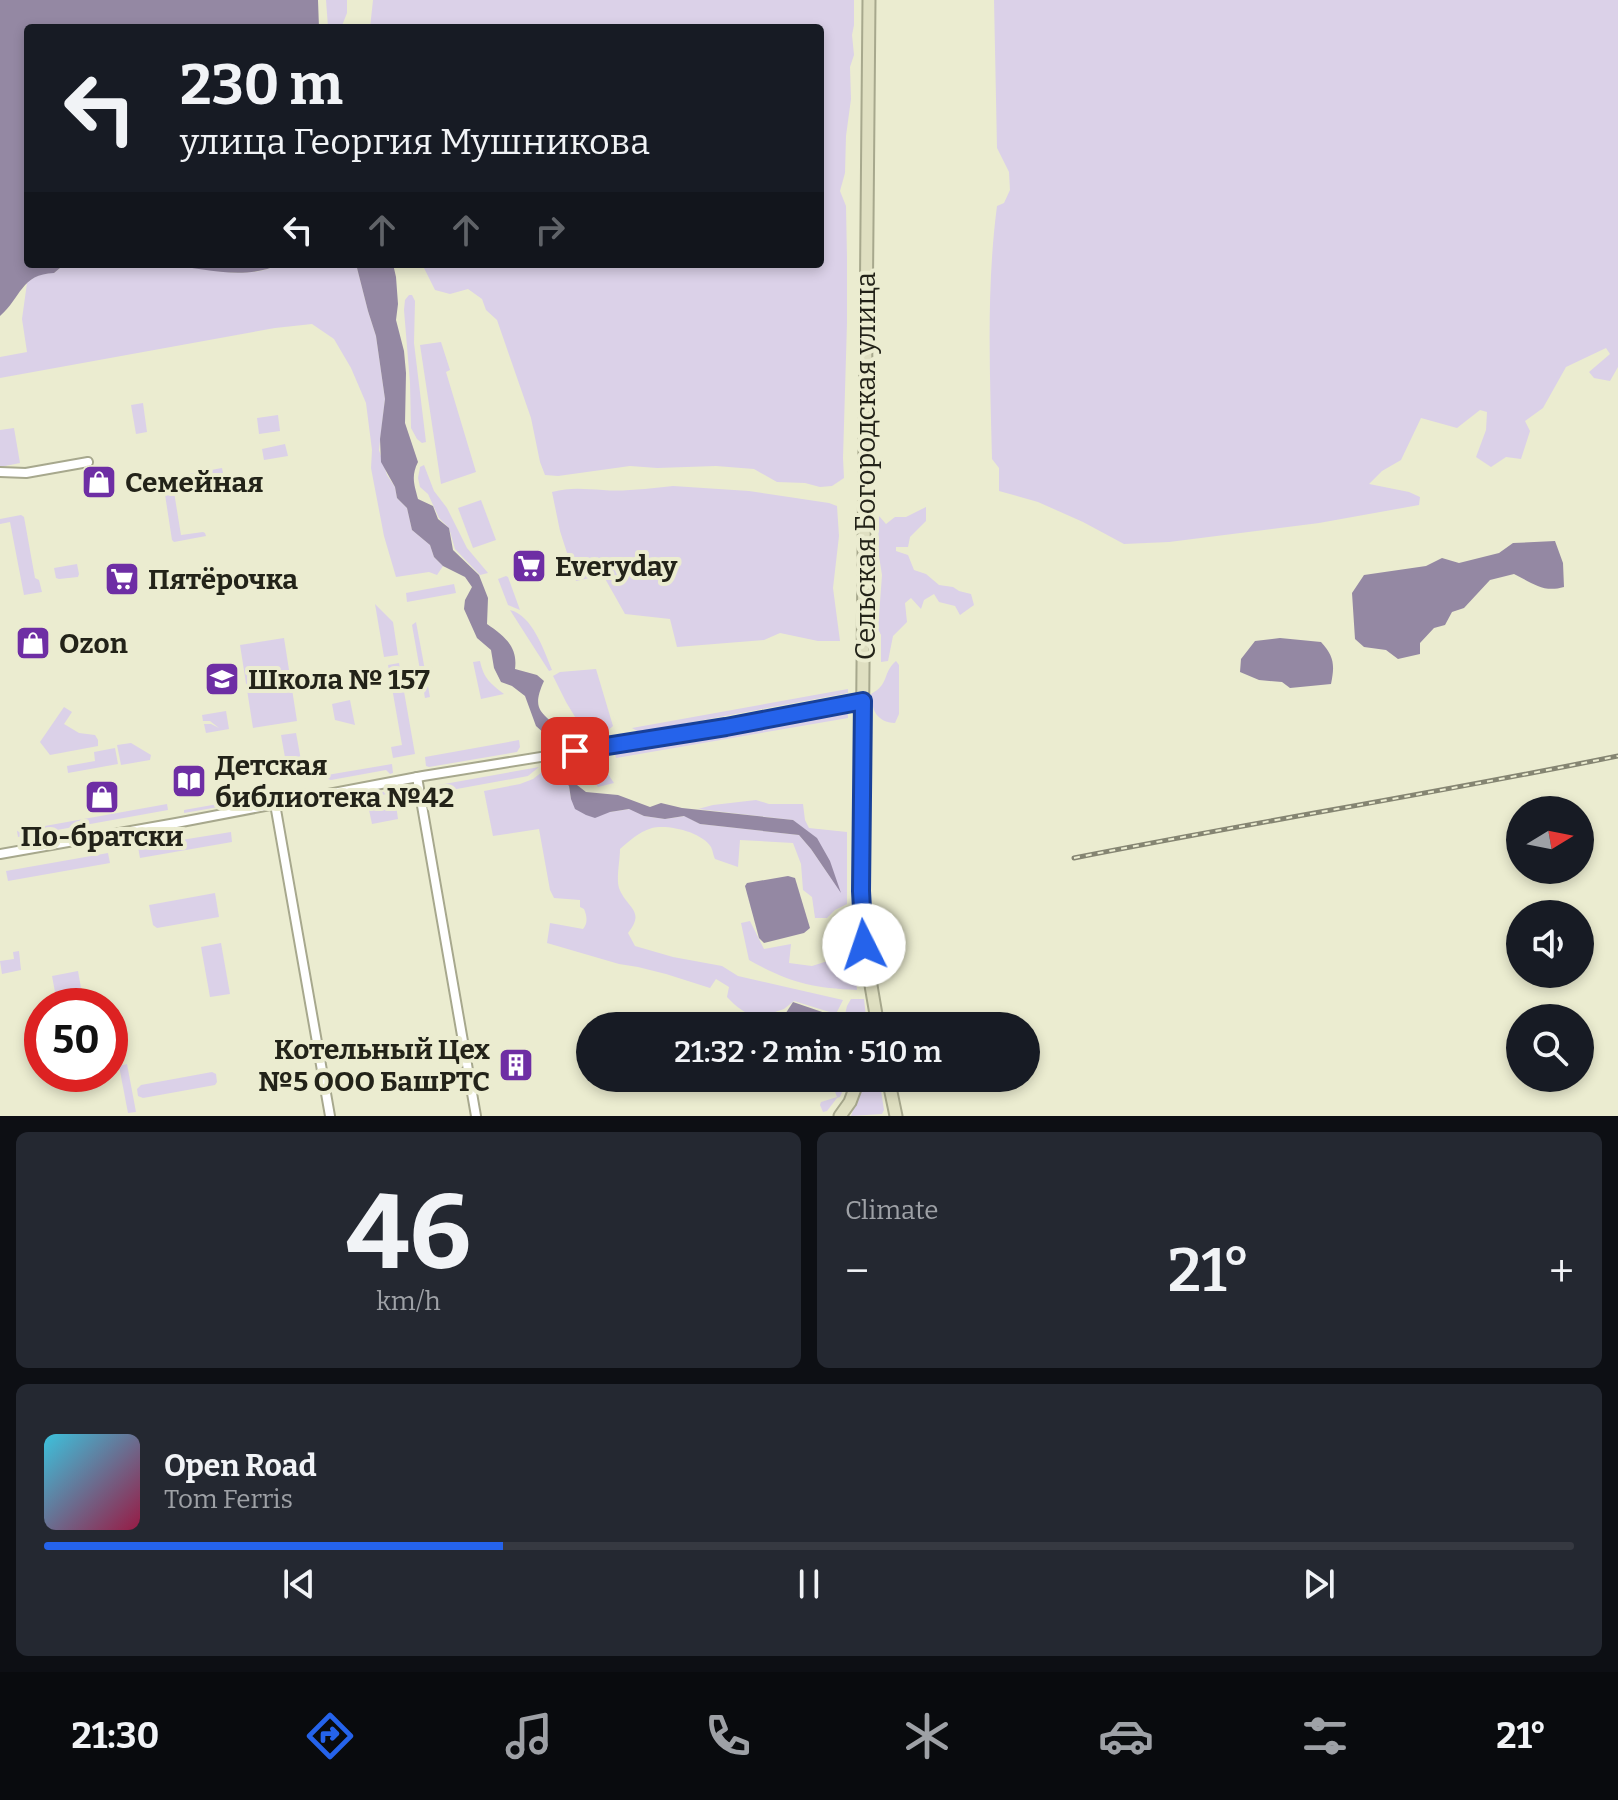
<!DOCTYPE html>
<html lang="en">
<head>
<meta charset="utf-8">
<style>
	body { margin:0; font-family:Bitter,serif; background:#242831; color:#f1f3f6; height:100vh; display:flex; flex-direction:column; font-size:30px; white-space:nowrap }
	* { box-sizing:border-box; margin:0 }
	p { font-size:26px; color:#9ea1a6 }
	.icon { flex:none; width:44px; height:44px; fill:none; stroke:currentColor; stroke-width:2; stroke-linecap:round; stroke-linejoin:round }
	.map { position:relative; height:1116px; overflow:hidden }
	.sheet { display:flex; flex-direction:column; gap:16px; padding:16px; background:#0d0f14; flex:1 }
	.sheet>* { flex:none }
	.banner { position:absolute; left:24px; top:24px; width:800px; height:244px; border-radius:8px; box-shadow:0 4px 12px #0003; background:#171b24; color:#f1f3f6; overflow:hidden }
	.needle { width:52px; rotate:80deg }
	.fabs { position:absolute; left:1506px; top:796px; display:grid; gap:16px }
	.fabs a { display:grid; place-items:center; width:88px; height:88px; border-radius:50%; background:#171b24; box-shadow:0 4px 12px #0003; font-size:40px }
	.speed { position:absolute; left:24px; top:988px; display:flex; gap:16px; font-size:40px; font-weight:700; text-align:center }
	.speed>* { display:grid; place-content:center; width:104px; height:104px; border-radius:50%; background:#171b24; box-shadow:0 4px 12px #0003; line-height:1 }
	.speed .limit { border:12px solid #d22; background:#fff; color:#111 }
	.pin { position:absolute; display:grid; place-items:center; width:68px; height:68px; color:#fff; margin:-34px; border-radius:16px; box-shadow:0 4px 12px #0006 }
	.me { position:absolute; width:88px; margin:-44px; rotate:356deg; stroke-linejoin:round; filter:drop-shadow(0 0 6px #0008) }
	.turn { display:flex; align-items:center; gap:28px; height:168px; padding:0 24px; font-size:36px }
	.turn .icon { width:104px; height:104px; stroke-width:2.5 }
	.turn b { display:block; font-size:56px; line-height:68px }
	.lanes { display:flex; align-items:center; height:76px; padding:0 24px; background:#0003; justify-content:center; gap:40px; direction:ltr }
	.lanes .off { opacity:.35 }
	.big { font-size:60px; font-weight:600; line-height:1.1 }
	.sheet .widget { flex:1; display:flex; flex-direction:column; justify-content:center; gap:12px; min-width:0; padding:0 28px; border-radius:12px; background:#242831 }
	.sheet .dial { align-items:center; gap:0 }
	.dial b { font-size:104px; line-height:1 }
	.song { display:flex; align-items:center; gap:24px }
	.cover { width:96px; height:96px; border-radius:12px; background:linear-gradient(135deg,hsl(190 70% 55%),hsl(340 70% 35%)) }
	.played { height:8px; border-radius:4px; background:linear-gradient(90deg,#2563eb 30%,#363941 30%) }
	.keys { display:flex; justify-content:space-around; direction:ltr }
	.heat { display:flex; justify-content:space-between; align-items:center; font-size:44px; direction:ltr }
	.sheet .tiles { flex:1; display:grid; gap:16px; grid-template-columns:1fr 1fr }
	.widget:last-child { grid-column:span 2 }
	.trip { position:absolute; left:576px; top:1012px; width:464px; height:80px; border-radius:40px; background:#171b24; box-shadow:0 4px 12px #0003; font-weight:600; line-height:80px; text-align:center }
	.dock { display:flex; height:128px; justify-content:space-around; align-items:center; background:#090b0e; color:#9ea1a6 }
	.dock .icon { width:56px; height:56px }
	.dock .active { color:#2563eb }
	.dock b { font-size:36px; color:#f1f3f6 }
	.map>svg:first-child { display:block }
	.green { fill:#dbd1e8 }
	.water { fill:#9488a3 }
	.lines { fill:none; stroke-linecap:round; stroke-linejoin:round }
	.street-casing { stroke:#a7a88d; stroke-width:12 }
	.secondary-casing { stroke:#a7a88d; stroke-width:15 }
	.street { stroke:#fff; stroke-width:8 }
	.secondary { stroke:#dfdfc1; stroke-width:11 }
	.rail-casing { stroke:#858572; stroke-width:5 }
	.rail { stroke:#ebecd0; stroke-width:2; stroke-dasharray:6; stroke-linecap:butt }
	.route-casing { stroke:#184099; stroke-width:20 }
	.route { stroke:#2563eb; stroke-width:14 }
	.labels { text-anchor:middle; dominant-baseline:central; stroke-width:8; stroke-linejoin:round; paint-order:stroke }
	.street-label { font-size:28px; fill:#232319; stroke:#ebecd0 }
	.poi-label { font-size:28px; font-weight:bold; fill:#232319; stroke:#ebecd0; text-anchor:start }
</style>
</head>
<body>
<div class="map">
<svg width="1618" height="1116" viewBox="0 0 1618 1116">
	<rect width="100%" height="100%" fill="#ebecd0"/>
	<!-- green -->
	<g class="green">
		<polygon points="326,0 347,0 347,13 341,28 328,27"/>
		<polygon points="373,0 854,0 854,25 852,35 854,55 850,67 851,99 846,136 845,173 840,191 846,206 847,257 847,323 843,458 844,478 832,486 820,487 805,483 777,482 754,469 716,466 657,468 630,466 558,476 545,475 540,462 531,418 497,320 486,310 482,299 468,289 450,294 435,290 422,264 820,264 820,28 370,28"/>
		<path d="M 994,0 L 1618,0 L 1618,367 L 1610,381 L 1594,378 L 1589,372 L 1610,354 L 1606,348 L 1566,367 L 1543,408 L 1525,421 L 1530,431 L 1521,459 L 1506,457 L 1491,467 L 1476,457 L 1486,430 L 1487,412 L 1480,410 L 1457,428 L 1421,418 L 1401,460 L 1382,471 L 1369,484 L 1409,492 L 1420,497 L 1419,505 L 1319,523 L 1169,542 L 1124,544 L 1083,522 L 1038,502 L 999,491 L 999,468 L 992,459 C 990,375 986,290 997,206 L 1004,203 L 1010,190 L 1009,172 L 997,148 Z"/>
		<path d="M 68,264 C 101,264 136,261 169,264 C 205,267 245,282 280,264 L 356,264 L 368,311 L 376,336 L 385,399 L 379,450 L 387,475 L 395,487 L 397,498 L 407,508 L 412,530 L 430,545 L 434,557 L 443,566 L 437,575 L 429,572 L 396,577 L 384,536 L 371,468 L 372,450 L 366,403 L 351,368 L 334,339 L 312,324 L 275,328 L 0,378 L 0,357 L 27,352 L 22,319 L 27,283 C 36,275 42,273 54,273 L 60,268 Z"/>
		<polygon points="409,295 412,295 415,301 414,343 426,442 422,443 417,439 411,428 410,383 404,310 405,300"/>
		<polygon points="441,342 450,370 446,372 476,472 441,484 420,345"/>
		<polygon points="143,403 147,432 136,434 131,405"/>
		<polygon points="278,415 280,431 259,434 257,418"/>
		<polygon points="14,428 20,463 0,467 0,430"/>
		<polygon points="285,444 288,456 264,460 262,449"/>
		<polygon points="424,465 434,491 447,508 467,548 488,573 480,575 455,549 449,528 439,518 428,494 420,487 418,478 420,467"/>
		<polygon points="222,468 224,478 195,483 190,481 189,474"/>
		<path d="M 673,486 L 749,491 L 829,503 L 837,506 L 839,536 L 833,588 L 840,641 L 818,641 L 780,633 L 764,640 L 677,647 L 670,619 L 625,614 L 603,575 L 576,581 L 560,531 L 552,492 C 571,487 584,489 603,490 C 624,492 651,488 673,486 Z"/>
		<polygon points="164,488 174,492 181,535 203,532 205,533 206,536 174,542 172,540"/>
		<polygon points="481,500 496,540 473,548 458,508"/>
		<polygon points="926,507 926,521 910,537 908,547 896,547 896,551 908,555 914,570 926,574 939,585 953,587 959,591 971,594 974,605 960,615 955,606 939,602 934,594 924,600 921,609 911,598 905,603 907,622 893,636 888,661 881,662 881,635 878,629 882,575 878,550 879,516 886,524 895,517 906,517"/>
		<polygon points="21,515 24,517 35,578 39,580 42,592 24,595 10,522 0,524 0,519"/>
		<polygon points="77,564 79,574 78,577 59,579 56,578 54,568"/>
		<polygon points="506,576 508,577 520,610 508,605 498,579"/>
		<polygon points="454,584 456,593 407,602 406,593"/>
		<polygon points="375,604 393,622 398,655 384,657"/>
		<path d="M 510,610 C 532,615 544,650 552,670 L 549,671 Z"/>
		<polygon points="416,622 430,697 425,698 412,625"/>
		<polygon points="284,638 297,721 253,728 240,645"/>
		<path d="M 480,661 C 484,679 490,683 504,694 L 481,699 L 473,662 Z"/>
		<path d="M 896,661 L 899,665 L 899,714 L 895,723 C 877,722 872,711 871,694 C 890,684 882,673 896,661 Z"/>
		<polygon points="399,663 415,754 393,758 391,747 402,745 388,665"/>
		<polygon points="596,669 613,726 605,733 583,736 580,725 566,702 553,676 560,672"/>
		<polygon points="848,689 848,693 639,732 632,728"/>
		<polygon points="350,700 355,725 335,720 332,704"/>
		<polygon points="64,707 72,712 64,724 79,733 95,735 98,740 98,746 50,755 40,742"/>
		<polygon points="226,711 229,729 206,733 204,724 211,724 219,728 210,721 203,721 202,715"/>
		<polygon points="848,713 848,718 616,758 615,754"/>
		<polygon points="296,733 301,760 286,763 281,735"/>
		<polygon points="519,740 520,747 517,752 429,767 426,766 425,757"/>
		<polygon points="131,743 151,755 150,760 121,765 117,745"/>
		<polygon points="115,748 118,764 68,773 67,766 95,761 94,752"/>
		<path d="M 605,762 L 608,774 L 614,783 L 598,787 L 594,781 L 571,774 L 564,781 L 569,786 L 571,799 L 610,812 L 630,809 L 644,816 L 665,819 L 685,816 L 700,824 L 799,835 L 811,849 L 839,890 L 793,820 L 698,809 L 713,805 L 756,800 L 769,804 L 803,804 L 805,820 L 809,828 L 847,832 L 847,904 L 835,910 L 827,918 L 815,918 L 812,897 L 803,890 L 801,864 L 793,843 L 740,840 L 738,867 L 715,859 C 713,855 713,851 711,847 C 702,832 668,824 652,828 C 639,832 629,841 620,849 C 620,861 616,878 619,888 C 627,909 646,910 628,933 L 635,946 L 673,957 L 722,966 L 738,976 L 843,1000 L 836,1014 L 794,1001 L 784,1009 L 769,1014 L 767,1020 C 750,1017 738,1009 727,997 L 729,987 L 716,979 L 710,988 L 666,974 L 638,967 L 619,964 L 547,943 L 550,923 L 583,929 C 588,923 587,916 584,909 L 580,907 L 580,900 L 554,898 L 550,890 L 539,829 L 493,836 L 484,791 L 520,784 L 533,779 L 542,772 Z"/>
		<polygon points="392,764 393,773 390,774 386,770 331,780 328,779 327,775"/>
		<polygon points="539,767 528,776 424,795 424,789 433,786"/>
		<polygon points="248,789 253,801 184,813 184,810 235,801 234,792"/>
		<polygon points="388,791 387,794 300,810 299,807"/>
		<polygon points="167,804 168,810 18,837 17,831"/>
		<polygon points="396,805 398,819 372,824 369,810"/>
		<polygon points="231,832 232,842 140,858 138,847"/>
		<polygon points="108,853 110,863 8,881 6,871"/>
		<polygon points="215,893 219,917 157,928 153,925 149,905"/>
		<path d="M 750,921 L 764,949 L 791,944 L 789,963 L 812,966 L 834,959 C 851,968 856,970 857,990 C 811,988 788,982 749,960 L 741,923 Z"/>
		<polygon points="853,934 856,963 838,954 845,945 846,937"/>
		<polygon points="221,943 230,994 210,997 201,947"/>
		<polygon points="19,951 21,970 2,974 0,961 14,959 13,952"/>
		<polygon points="78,971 81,988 55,992 52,976"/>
		<polygon points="80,992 82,1005 59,1006 57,996"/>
		<polygon points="851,999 864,999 867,1026 856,1026 846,1021 843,1023 847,1006"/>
		<polygon points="127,1064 136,1112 128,1113 119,1066"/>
		<polygon points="212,1072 216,1074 217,1082 215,1085 143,1098 138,1096 137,1089 141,1085"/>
		<polygon points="830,1078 848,1078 840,1097 837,1098 827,1111 823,1112 820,1105 821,1102 837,1097"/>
		<polygon points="864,1078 879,1078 884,1110 882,1114 851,1116"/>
	</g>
	<!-- water -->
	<g class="water">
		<path d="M 0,0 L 318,0 L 319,28 L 28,28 L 28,264 L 68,264 L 60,268 L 54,273 C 21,274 21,298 0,316 Z"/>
		<path d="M 168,264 L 280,264 C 246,281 204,269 168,264 Z"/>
		<path d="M 356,264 L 393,264 L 396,277 L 398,304 L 396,320 L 404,351 L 406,373 L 405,423 L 418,462 C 411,476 414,484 418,499 L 433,506 L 438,519 L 449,528 L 453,550 L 479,575 L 488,598 L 487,624 C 504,636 518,646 515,669 L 537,675 L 544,681 C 528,716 548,711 563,737 L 559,745 L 564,761 L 577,785 L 586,792 L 618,795 L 650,807 L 661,803 L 682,808 L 793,820 L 817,838 L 830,861 L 841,893 L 811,849 L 799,835 L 700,824 L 684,816 L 665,819 L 644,816 L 629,809 L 610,812 L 595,818 L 586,815 L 575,809 L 571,799 L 569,786 L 561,778 L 545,734 L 536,726 L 525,696 L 512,686 L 501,682 L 494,668 L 491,650 L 477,638 L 464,609 L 465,600 L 472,587 L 465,577 L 443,566 L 434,557 L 430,545 L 412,530 L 407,508 L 397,498 L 395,487 L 381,462 L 380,439 L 385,399 L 376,336 L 368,311 Z"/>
		<path d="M 1555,541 L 1563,563 L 1564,587 C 1543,593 1533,583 1514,574 L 1490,580 L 1464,608 L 1452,612 L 1445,625 L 1434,628 L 1420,643 L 1420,654 L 1398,659 L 1386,650 L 1364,647 L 1355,639 L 1352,593 L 1364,575 L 1426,566 L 1442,558 L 1459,563 L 1499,553 L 1513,543 Z"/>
		<path d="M 1280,638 L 1321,642 C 1334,656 1335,665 1331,684 L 1290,688 L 1282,682 L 1259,680 L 1240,672 L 1241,659 L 1255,641 Z"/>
		<polygon points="788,876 795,878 810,928 804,933 764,943 759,938 745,886 747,883"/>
		<polygon points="793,1002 831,1015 833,1026 790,1026 782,1019"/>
	</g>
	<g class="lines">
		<!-- street casing -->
		<g class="street-casing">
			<g id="street">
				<polyline points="0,472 26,473 88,462"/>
				<polyline points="417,777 476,1116"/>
				<polyline points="275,804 330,1116"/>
				<polyline points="0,854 176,823 423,776 726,727 863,701"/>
			</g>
		</g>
		<!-- secondary casing -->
		<g class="secondary-casing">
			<g id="secondary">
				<polyline points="869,0 861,891 864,945 878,1026"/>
				<polyline points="888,1078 896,1116"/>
				<polyline points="840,1116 850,1102 859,1078"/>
			</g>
		</g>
		<!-- street -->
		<use href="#street" class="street"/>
		<!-- secondary -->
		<use href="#secondary" class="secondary"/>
		<!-- rail casing -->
		<g class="rail-casing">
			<path id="rail" d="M 1074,858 C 1255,822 1437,793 1618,756"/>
		</g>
		<!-- rail -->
		<use href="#rail" class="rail"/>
	</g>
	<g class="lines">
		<!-- route casing -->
		<g class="route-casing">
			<polyline id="route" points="575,751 726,727 863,701 861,891 864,945"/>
		</g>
		<!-- route -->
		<use href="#route" class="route"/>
	</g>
	<!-- icons -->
	<defs>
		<g id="shop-square" transform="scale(1.8)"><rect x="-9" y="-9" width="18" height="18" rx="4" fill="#6e2ea4" stroke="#ebecd0"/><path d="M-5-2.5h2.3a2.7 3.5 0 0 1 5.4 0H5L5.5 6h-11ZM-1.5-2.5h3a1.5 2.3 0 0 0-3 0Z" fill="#fff"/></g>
		<g id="supermarket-square" transform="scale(1.8)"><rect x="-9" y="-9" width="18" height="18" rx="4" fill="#6e2ea4" stroke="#ebecd0"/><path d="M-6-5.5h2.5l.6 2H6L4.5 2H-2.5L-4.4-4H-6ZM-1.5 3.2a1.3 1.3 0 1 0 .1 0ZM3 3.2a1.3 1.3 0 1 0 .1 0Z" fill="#fff"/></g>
		<g id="school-square" transform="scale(1.8)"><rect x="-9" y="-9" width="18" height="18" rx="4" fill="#6e2ea4" stroke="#ebecd0"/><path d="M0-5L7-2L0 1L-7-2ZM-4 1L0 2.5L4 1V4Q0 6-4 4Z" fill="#fff"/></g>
		<g id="library-square" transform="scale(1.8)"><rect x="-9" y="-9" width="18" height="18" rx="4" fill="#6e2ea4" stroke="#ebecd0"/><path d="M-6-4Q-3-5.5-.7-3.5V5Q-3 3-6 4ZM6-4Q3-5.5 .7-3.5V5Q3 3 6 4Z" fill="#fff"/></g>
		<g id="building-square" transform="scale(1.8)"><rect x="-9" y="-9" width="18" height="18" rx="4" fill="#6e2ea4" stroke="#ebecd0"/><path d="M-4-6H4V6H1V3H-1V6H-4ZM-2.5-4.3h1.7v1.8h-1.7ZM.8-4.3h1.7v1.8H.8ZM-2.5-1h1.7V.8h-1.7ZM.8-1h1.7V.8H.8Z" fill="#fff"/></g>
	</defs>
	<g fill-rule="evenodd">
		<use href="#shop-square" x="99" y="482"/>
		<use href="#supermarket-square" x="529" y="566"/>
		<use href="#supermarket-square" x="122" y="579"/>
		<use href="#shop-square" x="33" y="643"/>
		<use href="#school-square" x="222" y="679"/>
		<use href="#library-square" x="189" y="781"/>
		<use href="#shop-square" x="102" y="797"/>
		<use href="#building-square" x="516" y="1065"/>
	</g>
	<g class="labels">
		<!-- street labels -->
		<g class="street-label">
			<text transform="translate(865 466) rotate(-90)">Сельская Богородская улица</text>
		</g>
		<!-- poi labels -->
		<g class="poi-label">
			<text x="125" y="482">Семейная</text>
			<text x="555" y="566">Everyday</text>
			<text x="148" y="579">Пятёрочка</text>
			<text x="59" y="643">Ozon</text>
			<text x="248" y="679">Школа № 157</text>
			<text x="215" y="765">Детская<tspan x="215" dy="32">библиотека №42</tspan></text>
			<text x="102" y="836" text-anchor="middle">По-братски</text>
			<text x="490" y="1049" text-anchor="end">Котельный Цех<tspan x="490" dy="32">№5 ООО БашРТС</tspan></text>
		</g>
	</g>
</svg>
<div class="fabs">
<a><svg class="needle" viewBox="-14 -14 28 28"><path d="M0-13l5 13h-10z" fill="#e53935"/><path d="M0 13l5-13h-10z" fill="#9ea1a6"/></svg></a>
<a><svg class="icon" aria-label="sound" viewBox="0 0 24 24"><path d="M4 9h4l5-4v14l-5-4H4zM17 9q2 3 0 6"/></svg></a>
<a><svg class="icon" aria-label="search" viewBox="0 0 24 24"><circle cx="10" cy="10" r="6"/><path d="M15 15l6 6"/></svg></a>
</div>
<div class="speed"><div class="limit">50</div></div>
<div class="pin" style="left:575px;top:751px;background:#d93025"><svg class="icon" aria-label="arrive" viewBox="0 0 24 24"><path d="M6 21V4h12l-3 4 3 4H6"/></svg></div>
<svg class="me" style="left:864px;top:945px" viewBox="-20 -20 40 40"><circle r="19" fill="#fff"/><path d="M0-13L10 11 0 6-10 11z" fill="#2563eb"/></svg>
<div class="trip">21:32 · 2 min · 510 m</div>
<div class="banner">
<div class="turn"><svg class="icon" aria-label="left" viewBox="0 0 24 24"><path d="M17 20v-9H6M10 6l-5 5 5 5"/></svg><div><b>230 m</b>улица Георгия Мушникова</div></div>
<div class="lanes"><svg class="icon" aria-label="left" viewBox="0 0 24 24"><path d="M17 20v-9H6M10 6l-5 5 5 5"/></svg><svg class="icon off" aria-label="ahead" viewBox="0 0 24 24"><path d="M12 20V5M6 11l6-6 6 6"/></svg><svg class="icon off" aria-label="ahead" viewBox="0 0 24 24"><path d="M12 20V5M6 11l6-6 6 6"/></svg><svg class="icon off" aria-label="right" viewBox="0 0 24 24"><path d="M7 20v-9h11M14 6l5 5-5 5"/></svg></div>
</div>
</div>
<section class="sheet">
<div class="tiles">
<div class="widget dial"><b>46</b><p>km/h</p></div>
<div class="widget"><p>Climate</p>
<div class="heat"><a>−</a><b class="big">21°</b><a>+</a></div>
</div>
<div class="widget">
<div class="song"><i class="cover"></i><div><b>Open Road</b><p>Tom Ferris</p></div></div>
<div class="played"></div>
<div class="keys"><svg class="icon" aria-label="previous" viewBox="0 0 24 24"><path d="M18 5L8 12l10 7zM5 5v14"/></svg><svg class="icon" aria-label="pause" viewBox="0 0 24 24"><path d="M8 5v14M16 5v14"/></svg><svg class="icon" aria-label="next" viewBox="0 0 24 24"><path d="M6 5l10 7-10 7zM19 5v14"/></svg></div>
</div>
</div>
</section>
<nav class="dock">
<b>21:30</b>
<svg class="icon active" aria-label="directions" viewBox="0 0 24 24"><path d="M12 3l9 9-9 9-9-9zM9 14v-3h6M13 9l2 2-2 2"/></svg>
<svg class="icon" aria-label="music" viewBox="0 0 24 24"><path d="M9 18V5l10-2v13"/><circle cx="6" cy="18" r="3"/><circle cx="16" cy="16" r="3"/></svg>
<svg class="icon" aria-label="phone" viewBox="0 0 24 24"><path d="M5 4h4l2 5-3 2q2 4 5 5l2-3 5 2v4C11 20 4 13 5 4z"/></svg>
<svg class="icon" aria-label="climate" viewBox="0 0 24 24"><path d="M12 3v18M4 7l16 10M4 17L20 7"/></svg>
<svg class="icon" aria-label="car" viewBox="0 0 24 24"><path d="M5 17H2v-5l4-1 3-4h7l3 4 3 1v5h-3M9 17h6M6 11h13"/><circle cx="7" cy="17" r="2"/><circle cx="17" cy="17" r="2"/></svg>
<svg class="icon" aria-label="filters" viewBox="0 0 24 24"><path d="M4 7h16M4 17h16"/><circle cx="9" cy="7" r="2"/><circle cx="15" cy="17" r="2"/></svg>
<b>21°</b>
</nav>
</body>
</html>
